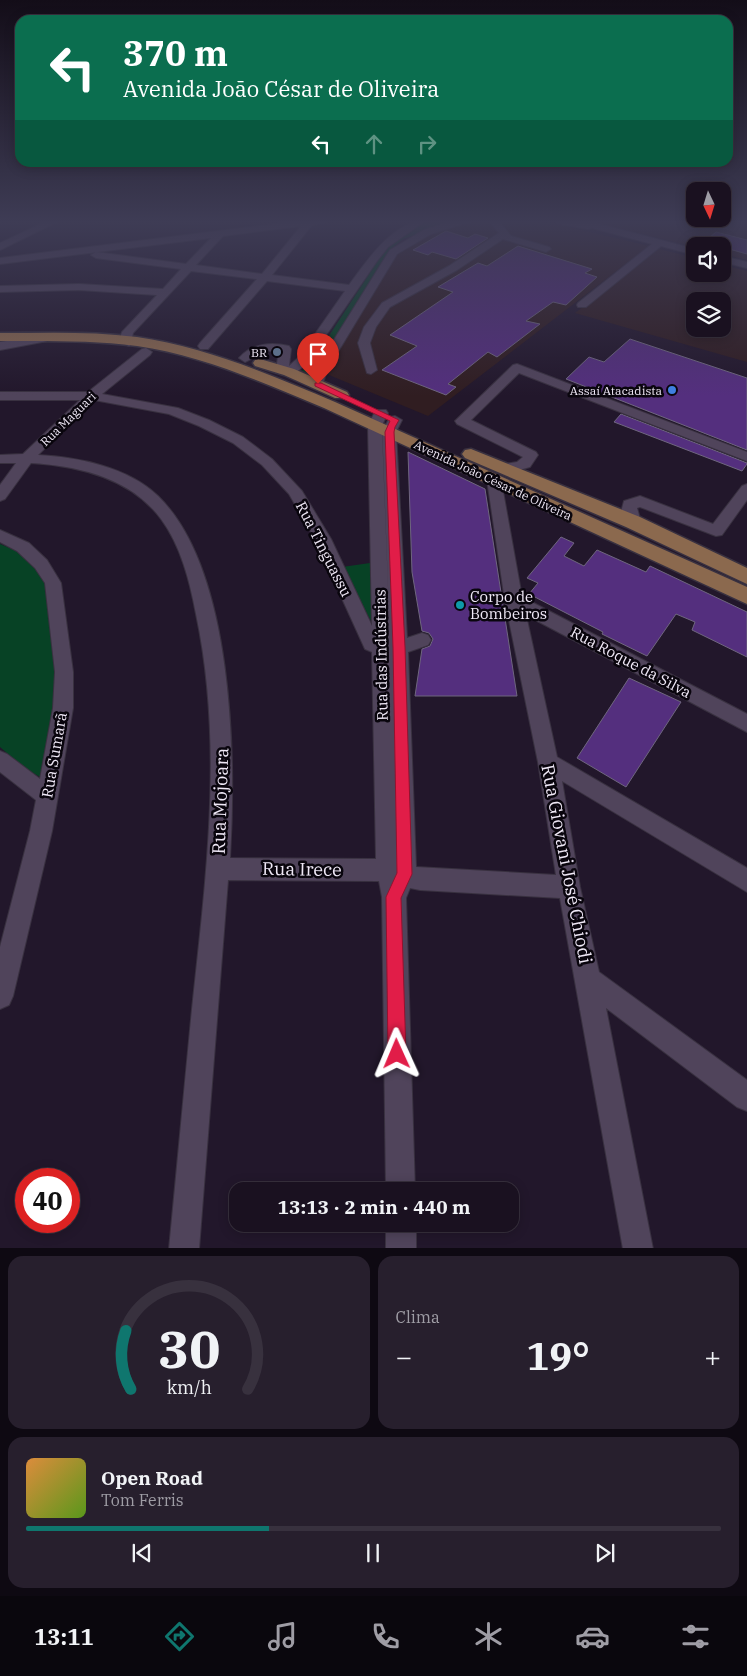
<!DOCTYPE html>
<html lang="pt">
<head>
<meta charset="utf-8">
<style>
	body { margin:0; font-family:"IBM Plex Serif",serif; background:#271f2d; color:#f1f3f6; height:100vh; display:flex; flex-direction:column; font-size:19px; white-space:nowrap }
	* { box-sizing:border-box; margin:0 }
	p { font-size:16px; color:#9f9da5 }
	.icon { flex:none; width:28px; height:28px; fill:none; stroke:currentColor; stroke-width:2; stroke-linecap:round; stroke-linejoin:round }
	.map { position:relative; height:1248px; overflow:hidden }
	.drawer { display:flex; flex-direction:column; gap:8px; padding:8px; background:#0e0912; flex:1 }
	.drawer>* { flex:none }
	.top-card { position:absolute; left:15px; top:15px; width:718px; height:152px; border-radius:15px; box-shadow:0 2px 12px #0003,0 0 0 1px #38313e; background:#0b6e4f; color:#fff; overflow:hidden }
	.needle { width:32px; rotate:176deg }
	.fabs { position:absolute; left:686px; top:182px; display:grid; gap:10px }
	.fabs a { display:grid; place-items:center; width:45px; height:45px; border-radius:10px; background:#1a1120; box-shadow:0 2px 12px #0003,0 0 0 1px #38313e; font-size:25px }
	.speed { position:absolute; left:15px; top:1168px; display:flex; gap:10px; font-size:25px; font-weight:700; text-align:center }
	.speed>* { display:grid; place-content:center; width:65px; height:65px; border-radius:50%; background:#1a1120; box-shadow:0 2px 12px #0003,0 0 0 1px #38313e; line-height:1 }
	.speed .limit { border:8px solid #d22; background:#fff; color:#111 }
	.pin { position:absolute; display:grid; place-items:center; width:42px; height:42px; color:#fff; margin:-51px -21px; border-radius:50% 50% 50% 0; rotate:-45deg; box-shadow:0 0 5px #0007 }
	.pin .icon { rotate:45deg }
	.me { position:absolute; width:55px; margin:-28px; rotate:359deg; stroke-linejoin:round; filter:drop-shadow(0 0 4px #0008) }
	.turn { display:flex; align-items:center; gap:18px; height:105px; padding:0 25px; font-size:22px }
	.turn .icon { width:65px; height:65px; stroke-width:2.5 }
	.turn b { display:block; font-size:35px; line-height:42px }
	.lanes { display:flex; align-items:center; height:48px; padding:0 25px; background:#0003; justify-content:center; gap:25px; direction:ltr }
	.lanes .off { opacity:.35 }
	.big { font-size:38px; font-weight:700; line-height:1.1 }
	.drawer .widget { flex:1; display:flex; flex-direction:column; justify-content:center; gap:8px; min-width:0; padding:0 18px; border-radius:15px; background:#271f2d }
	.drawer .dial { align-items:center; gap:0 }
	.dial svg { height:130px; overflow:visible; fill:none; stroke:#38313e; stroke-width:7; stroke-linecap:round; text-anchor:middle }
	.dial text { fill:#f1f3f6; stroke:none }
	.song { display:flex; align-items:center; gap:15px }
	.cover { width:60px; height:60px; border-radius:8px; background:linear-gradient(135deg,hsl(30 70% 55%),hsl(90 70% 35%)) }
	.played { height:5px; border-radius:2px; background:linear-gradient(90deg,#0f766e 35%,#38313e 35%) }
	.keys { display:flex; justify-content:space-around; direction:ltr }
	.heat { display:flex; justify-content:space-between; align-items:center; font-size:28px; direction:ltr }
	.drawer .tiles { flex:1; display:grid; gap:8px; grid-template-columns:1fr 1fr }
	.widget:last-child { grid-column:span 2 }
	.trip { position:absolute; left:229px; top:1182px; width:290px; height:50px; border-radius:15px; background:#1a1120; box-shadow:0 2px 12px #0003,0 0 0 1px #38313e; font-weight:700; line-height:50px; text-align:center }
	.tabs { display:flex; height:80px; justify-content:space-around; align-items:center; background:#0a070d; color:#9f9da5 }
	.tabs .icon { width:35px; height:35px }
	.tabs .selected { color:#0f766e }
	.tabs b { font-size:22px; color:#f1f3f6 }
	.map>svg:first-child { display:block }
	.industrial { fill:#301d21; fill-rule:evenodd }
	.green { fill:#074225 }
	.building { fill:#542f7e; stroke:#6f667f }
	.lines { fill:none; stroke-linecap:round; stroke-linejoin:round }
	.minor-casing { stroke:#393140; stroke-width:2 }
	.major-casing { stroke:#393140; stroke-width:3 }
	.minor { fill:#50445b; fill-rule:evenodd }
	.major { fill:#8b694e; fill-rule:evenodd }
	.route { fill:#e11d48; stroke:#92132f }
	.service-dot { fill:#5c6f8a; stroke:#09050d; stroke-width:2 }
	.shop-dot { fill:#3f7fe0; stroke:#09050d; stroke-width:2 }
	.culture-dot { fill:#0f9aa8; stroke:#09050d; stroke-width:2 }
	.labels { text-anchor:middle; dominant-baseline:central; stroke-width:5; stroke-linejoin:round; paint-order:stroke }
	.far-poi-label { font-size:12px; fill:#efe8f6; stroke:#09050d; text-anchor:end }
	.far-street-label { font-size:12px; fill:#efe8f6; stroke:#09050d }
	.street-label { font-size:15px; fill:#efe8f6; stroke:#09050d }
	.poi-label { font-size:15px; fill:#efe8f6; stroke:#09050d; text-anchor:start }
	.near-street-label { font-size:18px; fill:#efe8f6; stroke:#09050d }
</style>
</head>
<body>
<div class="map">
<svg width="747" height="1249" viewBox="0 0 747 1249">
	<rect width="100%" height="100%" fill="#22172b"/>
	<!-- industrial -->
	<g class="industrial">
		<polygon points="481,221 533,221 556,224 649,246 428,416 329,375 325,370 393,257 412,240 456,225"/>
		<polygon points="591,221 747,221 747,260 723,254 722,246 695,247"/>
		<path d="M 659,249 L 695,258 L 695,274 L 722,274 L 723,265 L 747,271 L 747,362 L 575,313 ZM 695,301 L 722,301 L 722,329 L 695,329 Z"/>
	</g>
	<!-- green -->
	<g class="green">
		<polygon points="426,221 458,221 403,239 392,248 381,263 313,375 300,371 308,368 379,259 391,245"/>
		<polygon points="0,544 19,552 36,568 48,585 52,618 56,699 40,777 23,767 0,747"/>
		<polygon points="377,562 378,634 342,567"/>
	</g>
	<!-- building -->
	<g class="building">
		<polygon points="446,231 468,238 475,234 488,238 456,259 432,252 428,255 413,250"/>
		<polygon points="716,232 747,240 747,254 704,242"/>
		<polygon points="518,246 592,269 585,273 597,277 566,305 553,302 526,321 540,324 497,357 488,352 448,384 456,387 446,395 382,370 417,346 390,335 453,292 438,287 478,263 487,266"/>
		<polygon points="630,339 747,378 747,450 566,379 589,357 604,362"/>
		<polygon points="621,414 747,463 747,464 742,471 614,422"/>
		<polygon points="408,452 485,489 517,696 415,696 422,649 430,646 433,639 429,633 422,631 412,572"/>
		<polygon points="561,537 574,543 564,556 584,566 597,550 646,572 650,566 747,612 747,657 692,630 695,622 676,614 647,656 602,634 603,632 529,594 538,583 527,578"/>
		<polygon points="629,678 681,702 626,787 577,758"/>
	</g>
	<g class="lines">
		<!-- minor casing -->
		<g class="minor-casing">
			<g id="minor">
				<polygon points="47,221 59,221 0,250 0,243"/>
				<path d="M 299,221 L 326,221 L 324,223 L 312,225 L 272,275 L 349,285 C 366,262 393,221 425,221 L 388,247 L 377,261 L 307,363 C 294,374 294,377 278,373 L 276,370 L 279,351 L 267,351 L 245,362 L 239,358 C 252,343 272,342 289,346 L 291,349 L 289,366 L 299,357 L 345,291 L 267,281 L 208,349 L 200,349 L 198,346 L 200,343 L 257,279 L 191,271 L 133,333 L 132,338 L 135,342 L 129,346 L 125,344 L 120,338 L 122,332 L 157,295 L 79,290 L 0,292 L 0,286 L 79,284 L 163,289 L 181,269 L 96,258 L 91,255 L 96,252 L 186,264 L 211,238 L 0,264 L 0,258 ZM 301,226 L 262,274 L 196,265 L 223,236 Z"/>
				<polygon points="451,221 472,221 431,234 397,254 327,370 322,387 314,387 312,384 315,370 390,250 424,230"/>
				<polygon points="489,221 499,221 511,236 549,247 551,249 546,252 503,239 457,270 390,307 376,327 370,343 377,370 371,374 367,373 358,343 364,327 382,303 449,266 499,233"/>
				<polygon points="554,221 588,221 695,249 695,255 661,246 586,307 578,307 577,305 578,303 652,244 592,228 588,229 559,224"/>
				<polygon points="722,256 747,262 747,268 722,262"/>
				<polygon points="54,334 58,335 60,337 58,339 0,350 0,342"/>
				<path d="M 146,348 L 152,352 L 150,355 L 102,394 L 178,408 L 209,420 L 243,437 L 272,459 L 302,491 L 331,539 L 372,626 L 368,425 L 376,410 L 386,410 L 388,413 L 382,425 L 390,640 L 382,432 L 390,417 L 395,416 L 402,420 L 396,432 L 407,638 L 422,633 L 428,635 L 431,640 L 428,645 L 408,652 L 416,867 L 556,875 L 538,762 L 505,601 L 487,480 L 489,477 L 499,477 L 501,480 L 522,597 L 747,714 L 747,732 L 526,615 L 557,757 L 747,868 L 747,892 L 562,781 L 580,887 L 599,972 L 747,1080 L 747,1111 L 737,1107 L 606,1008 L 653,1249 L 623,1249 L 560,898 L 420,890 L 410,888 L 406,898 L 415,1191 L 386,1191 L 382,897 L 379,881 L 228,880 L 199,1249 L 169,1249 C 177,1169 184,1089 192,1009 C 206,877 224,746 196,614 C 190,582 181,546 161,519 C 131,478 79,466 31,463 L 5,499 L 0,501 L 0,485 L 16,463 L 0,463 L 0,455 L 23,454 L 80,400 L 0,400 L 0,392 L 88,392 L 142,349 ZM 94,400 L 169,414 L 199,426 L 233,443 L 262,465 L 289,494 L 315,539 L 365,649 L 372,652 L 376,859 L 230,858 C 236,758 234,570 158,496 C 128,467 78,457 38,455 Z"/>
				<polygon points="517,364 747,452 747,461 519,373 471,420 536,452 538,455 530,467 512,472 499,471 497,468 499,465 517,462 523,457 457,424 455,421 513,365"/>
				<polygon points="747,484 747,500 722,535 716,536 640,507 637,508 641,522 638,526 633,527 628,526 621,512 624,501 640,496 713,524 742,486"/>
				<polygon points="0,530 29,543 47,560 61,583 73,672 73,708 52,831 13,996 9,1005 0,1009 0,947 30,831 36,800 0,772 0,751 7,754 40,779 53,708 55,672 45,583 35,568 17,551 0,542"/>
				<rect x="386" y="1224" width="30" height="25"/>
			</g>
		</g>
		<!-- major casing -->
		<g class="major-casing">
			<g id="major">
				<path d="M 0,333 C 45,333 91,331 137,337 C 205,347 272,375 335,402 L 747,587 L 747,604 L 324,408 C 264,383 201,355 137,346 C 91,340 45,341 0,341 Z"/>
				<polygon points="260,359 294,369 347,392 349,395 347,398 335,398 284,375 255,366 253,363 255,360"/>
				<polygon points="471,449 640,517 747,568 747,584 626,527 465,458 462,454 465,450"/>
			</g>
		</g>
		<!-- minor -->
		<use href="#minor" class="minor"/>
		<!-- major -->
		<use href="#major" class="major"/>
	</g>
	<!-- sky -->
	<linearGradient id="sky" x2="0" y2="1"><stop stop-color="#130d18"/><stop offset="0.56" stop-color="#3e3c55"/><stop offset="1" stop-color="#3e3c55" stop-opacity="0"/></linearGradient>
	<rect width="747" height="396" fill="url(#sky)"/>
	<!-- route -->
	<polygon class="route" points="315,383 321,383 399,420 395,427 394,432 405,647 412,874 401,898 406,1054 403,1060 397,1063 391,1060 388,1054 386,897 397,873 393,647 385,432 390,421 315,386"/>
	<!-- markers -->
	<circle class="service-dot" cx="277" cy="352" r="5"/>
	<circle class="shop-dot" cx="672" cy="390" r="5"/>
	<circle class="culture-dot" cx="460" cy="605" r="5"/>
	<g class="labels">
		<!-- far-poi labels -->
		<g class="far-poi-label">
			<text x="267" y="352">BR</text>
			<text x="662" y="390">Assaí Atacadista</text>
		</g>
		<!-- far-street labels -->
		<g class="far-street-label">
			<text transform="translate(68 419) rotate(-44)">Rua Maguari</text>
			<text transform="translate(493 480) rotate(25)">Avenida João César de Oliveira</text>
		</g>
		<!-- street labels -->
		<g class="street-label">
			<text transform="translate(324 549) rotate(63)">Rua Tinguassu</text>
			<text transform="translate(381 655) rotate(-91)">Rua das Indústrias</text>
			<text transform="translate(631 662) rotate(28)">Rua Roque da Silva</text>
			<text transform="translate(54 755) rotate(-80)">Rua Sumarã</text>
		</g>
		<!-- poi labels -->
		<g class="poi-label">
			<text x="470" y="596">Corpo de<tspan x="470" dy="17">Bombeiros</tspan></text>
		</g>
		<!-- near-street labels -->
		<g class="near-street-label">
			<text transform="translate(220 801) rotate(-88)">Rua Mojoara</text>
			<text transform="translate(567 864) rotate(79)">Rua Giovani José Chiodi</text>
			<text transform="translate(302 869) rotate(1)">Rua Irece</text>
		</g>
	</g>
</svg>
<div class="fabs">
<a><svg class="needle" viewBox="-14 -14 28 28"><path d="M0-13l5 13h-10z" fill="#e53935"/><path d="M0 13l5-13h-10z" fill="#9f9da5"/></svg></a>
<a><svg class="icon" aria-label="sound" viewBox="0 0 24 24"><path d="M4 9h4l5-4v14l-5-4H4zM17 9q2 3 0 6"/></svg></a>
<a><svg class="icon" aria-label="layers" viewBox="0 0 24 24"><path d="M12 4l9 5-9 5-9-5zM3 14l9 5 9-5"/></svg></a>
</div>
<div class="speed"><div class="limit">40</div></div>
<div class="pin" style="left:318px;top:384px;background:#d93025"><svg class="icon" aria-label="arrive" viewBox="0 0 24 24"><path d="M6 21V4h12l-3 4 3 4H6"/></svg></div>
<svg class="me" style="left:397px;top:1054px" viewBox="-20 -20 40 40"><path d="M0-17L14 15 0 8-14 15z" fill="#e11d48" stroke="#fff" stroke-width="4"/></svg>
<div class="trip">13:13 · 2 min · 440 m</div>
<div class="top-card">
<div class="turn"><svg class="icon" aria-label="left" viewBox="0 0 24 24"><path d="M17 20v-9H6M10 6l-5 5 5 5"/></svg><div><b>370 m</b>Avenida João César de Oliveira</div></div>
<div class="lanes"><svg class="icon" aria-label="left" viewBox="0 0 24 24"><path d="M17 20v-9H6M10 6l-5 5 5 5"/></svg><svg class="icon off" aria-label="ahead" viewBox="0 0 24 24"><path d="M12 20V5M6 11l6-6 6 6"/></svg><svg class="icon off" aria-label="right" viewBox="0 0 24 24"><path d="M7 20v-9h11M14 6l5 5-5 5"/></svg></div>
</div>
</div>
<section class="drawer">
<div class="tiles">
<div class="widget dial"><svg viewBox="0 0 100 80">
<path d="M14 69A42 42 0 1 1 86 69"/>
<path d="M14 69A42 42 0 0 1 11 33" stroke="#0f766e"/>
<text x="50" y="56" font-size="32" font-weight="700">30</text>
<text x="50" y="72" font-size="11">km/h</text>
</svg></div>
<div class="widget"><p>Clima</p>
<div class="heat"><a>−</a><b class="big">19°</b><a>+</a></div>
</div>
<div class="widget">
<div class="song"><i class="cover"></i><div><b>Open Road</b><p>Tom Ferris</p></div></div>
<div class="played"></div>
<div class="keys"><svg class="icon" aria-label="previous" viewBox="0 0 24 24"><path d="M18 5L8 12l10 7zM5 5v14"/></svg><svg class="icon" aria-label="pause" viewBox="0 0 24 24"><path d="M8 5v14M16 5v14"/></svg><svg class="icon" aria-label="next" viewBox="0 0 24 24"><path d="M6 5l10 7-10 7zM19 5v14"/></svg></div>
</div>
</div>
</section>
<nav class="tabs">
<b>13:11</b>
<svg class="icon selected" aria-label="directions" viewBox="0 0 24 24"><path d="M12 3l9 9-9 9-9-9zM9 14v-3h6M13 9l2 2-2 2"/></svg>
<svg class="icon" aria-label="music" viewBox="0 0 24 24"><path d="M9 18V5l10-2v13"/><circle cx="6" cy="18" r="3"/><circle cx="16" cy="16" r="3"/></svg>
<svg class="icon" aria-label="phone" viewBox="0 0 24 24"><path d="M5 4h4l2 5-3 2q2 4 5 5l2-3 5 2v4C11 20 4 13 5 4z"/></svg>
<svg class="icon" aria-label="climate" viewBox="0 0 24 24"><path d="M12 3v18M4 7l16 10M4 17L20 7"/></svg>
<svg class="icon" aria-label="car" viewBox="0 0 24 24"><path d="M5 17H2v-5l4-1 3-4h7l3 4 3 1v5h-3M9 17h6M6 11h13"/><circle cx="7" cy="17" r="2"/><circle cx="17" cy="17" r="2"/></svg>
<svg class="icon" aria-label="filters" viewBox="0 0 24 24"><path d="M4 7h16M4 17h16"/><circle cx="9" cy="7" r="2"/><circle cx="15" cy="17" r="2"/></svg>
</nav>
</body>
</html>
